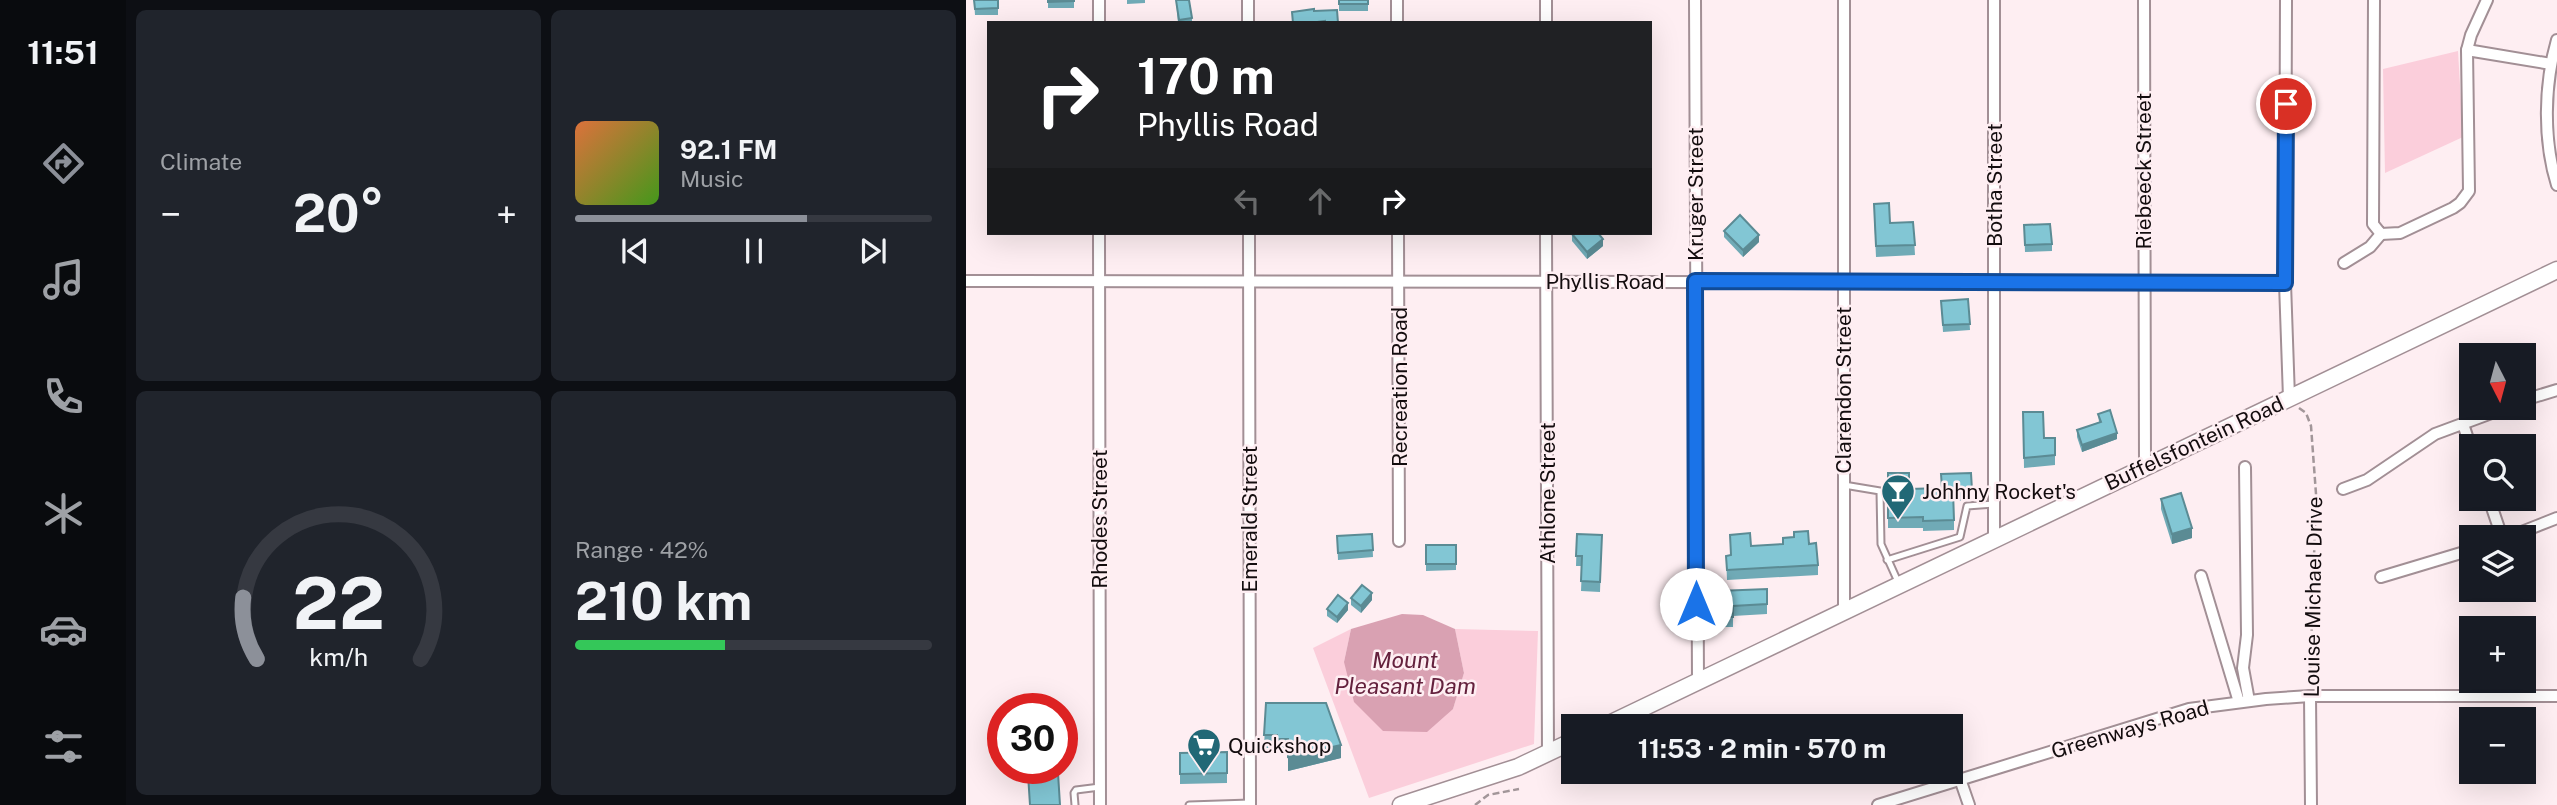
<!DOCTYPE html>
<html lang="en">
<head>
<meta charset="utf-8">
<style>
	body { margin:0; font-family:"Public Sans",sans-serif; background:#20242c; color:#f1f3f6; height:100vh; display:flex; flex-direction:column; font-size:26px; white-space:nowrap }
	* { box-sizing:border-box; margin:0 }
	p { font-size:23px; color:#9ea1a6 }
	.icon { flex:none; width:38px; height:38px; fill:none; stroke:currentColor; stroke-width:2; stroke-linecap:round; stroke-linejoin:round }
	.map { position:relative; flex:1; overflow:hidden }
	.details { display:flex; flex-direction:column; gap:10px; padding:10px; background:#0d0f14; width:840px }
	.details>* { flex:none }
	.banner { position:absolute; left:21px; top:21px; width:665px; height:214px; border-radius:0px; box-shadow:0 7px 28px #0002; background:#202124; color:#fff; overflow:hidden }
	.needle { width:46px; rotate:174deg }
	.fabs { position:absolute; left:1493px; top:343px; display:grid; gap:14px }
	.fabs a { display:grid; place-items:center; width:77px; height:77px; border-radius:0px; background:#171b24; box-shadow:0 7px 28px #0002; font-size:35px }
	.speed { position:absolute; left:21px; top:693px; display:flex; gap:14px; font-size:35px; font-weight:700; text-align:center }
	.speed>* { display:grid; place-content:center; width:91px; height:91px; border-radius:50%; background:#171b24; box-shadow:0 7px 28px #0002; line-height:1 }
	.speed .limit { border:10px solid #d22; background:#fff; color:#111 }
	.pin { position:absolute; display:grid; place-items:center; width:60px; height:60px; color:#fff; margin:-30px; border:4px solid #fff; border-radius:50%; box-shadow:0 2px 7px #0007 }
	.me { position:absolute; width:77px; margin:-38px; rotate:0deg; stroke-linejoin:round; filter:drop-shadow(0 0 5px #0008) }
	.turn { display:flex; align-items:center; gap:24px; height:147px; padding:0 35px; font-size:32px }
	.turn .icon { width:91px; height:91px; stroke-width:2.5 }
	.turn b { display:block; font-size:49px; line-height:60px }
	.lanes { display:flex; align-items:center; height:66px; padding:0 35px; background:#0003; justify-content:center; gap:35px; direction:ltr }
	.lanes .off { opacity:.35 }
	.big { font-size:52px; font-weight:700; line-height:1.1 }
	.details .card { flex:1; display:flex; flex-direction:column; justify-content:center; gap:10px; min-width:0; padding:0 24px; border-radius:10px; background:#20242c }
	.details .dial { align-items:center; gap:0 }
	.dial svg { height:182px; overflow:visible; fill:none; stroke:#363941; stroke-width:7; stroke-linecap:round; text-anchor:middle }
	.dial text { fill:#f1f3f6; stroke:none }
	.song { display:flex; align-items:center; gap:21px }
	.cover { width:84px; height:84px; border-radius:10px; background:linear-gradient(135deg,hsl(20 70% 55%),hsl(100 70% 35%)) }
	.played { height:7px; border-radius:4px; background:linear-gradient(90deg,#8c9099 65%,#363941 65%) }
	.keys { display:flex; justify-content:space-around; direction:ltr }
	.heat { display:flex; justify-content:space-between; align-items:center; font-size:38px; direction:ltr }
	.charge { height:10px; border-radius:5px; background:linear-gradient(90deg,#34c759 42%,#363941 0) }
	.details .tiles { flex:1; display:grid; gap:10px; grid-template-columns:repeat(2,1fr) }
	.trip { position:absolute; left:595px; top:714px; width:402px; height:70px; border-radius:0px; background:#171b24; box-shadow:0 7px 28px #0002; font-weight:700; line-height:70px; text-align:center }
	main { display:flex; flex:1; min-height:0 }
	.menu { display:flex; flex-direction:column; width:126px; justify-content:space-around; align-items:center; background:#090b0e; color:#9ea1a6 }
	.menu .icon { width:49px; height:49px }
	.menu .on { color:#8c9099 }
	.menu b { font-size:32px; color:#f1f3f6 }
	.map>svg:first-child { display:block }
	.green { fill:#fbcedb }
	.water { fill:#d9a1b2 }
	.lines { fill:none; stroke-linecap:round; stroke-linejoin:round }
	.lane-casing { stroke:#a28f95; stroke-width:9 }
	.street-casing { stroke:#a28f95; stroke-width:14 }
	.secondary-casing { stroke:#a28f95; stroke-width:19 }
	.path { stroke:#a29699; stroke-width:2.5; stroke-dasharray:7 3.5; stroke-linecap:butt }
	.lane { stroke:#fff; stroke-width:5 }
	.street { stroke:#fff; stroke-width:10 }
	.secondary { stroke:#fff; stroke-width:16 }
	.wall { fill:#70aab6 }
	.shaded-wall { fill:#5b8b94 }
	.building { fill:#82c6d4; stroke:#5b8b94; stroke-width:2 }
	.route-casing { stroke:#114b97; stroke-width:18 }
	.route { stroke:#1a73e8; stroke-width:12 }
	.labels { text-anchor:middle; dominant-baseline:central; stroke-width:5; stroke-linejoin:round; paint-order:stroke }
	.street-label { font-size:21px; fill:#130c0e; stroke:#feeef2 }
	.poi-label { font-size:21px; fill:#130c0e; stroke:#feeef2; text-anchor:start }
	.water-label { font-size:23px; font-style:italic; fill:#64213d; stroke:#feeef2 }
</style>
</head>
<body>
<main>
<nav class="menu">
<b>11:51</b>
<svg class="icon on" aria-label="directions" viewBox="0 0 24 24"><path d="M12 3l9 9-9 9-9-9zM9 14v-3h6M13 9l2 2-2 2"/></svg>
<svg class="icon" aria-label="music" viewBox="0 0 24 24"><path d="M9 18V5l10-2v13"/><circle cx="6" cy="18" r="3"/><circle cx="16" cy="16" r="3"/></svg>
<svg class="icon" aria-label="phone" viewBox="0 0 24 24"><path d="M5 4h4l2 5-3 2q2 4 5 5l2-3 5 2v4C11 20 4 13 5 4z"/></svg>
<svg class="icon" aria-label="climate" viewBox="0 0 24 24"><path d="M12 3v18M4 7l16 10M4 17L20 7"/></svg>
<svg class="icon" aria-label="car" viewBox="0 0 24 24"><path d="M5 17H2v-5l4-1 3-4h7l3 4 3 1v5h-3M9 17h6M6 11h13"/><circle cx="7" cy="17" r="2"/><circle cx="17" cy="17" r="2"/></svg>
<svg class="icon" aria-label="filters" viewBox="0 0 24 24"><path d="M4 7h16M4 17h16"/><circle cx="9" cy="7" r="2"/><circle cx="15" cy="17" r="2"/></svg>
</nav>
<section class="details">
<div class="tiles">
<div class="card"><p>Climate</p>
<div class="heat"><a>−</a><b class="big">20°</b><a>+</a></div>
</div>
<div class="card">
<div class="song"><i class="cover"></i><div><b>92.1 FM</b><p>Music</p></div></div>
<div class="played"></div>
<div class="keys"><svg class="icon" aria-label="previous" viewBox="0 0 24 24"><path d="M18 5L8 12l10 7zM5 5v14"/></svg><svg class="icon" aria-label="pause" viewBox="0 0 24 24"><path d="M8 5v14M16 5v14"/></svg><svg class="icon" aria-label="next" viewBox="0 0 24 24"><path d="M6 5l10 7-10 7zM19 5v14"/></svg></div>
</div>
<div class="card dial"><svg viewBox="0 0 100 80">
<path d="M14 69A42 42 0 1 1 86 69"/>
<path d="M14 69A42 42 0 0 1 8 42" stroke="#8c9099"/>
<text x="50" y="56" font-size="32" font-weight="700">22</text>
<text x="50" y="72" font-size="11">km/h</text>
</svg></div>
<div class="card"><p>Range · 42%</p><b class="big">210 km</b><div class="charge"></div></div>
</div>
</section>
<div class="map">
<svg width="1591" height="805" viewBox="0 0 1591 805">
	<rect width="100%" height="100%" fill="#feeef2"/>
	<!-- green -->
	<g class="green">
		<polygon points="1492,51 1497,137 1419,173 1417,69"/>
		<polygon points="385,629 378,662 487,709 498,673 489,629 572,631 568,744 403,798 347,648"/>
	</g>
	<!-- water -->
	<polygon class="water" points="436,614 457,615 489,629 498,673 487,709 461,732 417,731 388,702 378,662 385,629"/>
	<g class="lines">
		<!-- lane casing -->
		<g class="lane-casing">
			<g id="lane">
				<polyline points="878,485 914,491 915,544 933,584"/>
				<polyline points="921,560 994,537 1001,506 1028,504"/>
				<polyline points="109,805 108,793 110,790 134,787"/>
				<polyline points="223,805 284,803"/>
			</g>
		</g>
		<!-- street casing -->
		<g class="street-casing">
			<g id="street">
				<polyline points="282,0 282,23"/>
				<polyline points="431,0 431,23"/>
				<polyline points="580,0 580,23"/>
				<polyline points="729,0 732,681"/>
				<polyline points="878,0 878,612"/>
				<polyline points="1028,0 1028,537"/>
				<polyline points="1178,0 1179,467"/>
				<polyline points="1320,0 1319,283 1323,398"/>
				<polyline points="1408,0 1407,224 1415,234 1434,233 1487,208 1494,203 1503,191 1501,50 1505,35 1521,0"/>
				<polyline points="133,23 133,0"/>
				<path d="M 1591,40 C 1578,85 1577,140 1591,185"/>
				<polyline points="1501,50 1585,64"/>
				<polyline points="133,233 134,805"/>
				<polyline points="283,233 284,805"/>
				<polyline points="432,233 433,541"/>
				<polyline points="580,233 582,754"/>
				<polyline points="1378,263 1404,247 1415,234"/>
				<polyline points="0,281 1319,283"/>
				<polyline points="1558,400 1591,390"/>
				<polyline points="1497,424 1505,448"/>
				<polyline points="1279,467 1281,635 1277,668 1283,701"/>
				<polyline points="1377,489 1401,480 1469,434 1539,408"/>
				<polyline points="1523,499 1536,537"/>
				<polyline points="1543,537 1591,518"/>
				<polyline points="1235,576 1273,702"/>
				<polyline points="1415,577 1505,550"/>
				<polyline points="1344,696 1345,805"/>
				<polyline points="994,779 1003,805"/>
				<polyline points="912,805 1223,709 1300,699 1344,696 1591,696"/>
			</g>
		</g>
		<!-- secondary casing -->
		<g class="secondary-casing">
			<g id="secondary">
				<polyline points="639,726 1591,270"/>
				<polyline points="435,805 552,767 607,741"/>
			</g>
		</g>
		<!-- path -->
		<g class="path">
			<polyline points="1333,408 1340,413 1345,426 1350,494 1344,684"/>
			<polyline points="509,805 522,795 553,789"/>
		</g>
		<!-- lane -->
		<use href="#lane" class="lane"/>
		<!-- street -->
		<use href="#street" class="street"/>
		<!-- secondary -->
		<use href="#secondary" class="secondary"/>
	</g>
	<!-- wall -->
	<g class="wall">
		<polygon points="8,0 32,0 32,15 9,15"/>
		<rect x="82" y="0" width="26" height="8"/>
		<polygon points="161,0 179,0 179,3 161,4"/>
		<polygon points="210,0 226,18 226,23 212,23"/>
		<rect x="373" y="0" width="29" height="11"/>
		<polygon points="908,214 924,223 947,222 949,255 910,257"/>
		<polygon points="1058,225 1086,244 1086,251 1059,252"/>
		<polygon points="758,231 793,242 777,257 758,237"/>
		<polygon points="606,234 637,246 621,259 606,241"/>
		<polygon points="1002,299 1004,330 977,332 975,301"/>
		<polygon points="1057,412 1078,438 1089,438 1089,465 1058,468"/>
		<polygon points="1132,414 1151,439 1116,452 1111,437 1111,430 1133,422"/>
		<polygon points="922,473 943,489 975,488 1005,473 1006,500 988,501 988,530 957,531 957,528 922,528"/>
		<polygon points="1195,499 1226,538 1206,544 1195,509"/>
		<polygon points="406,534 407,557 372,560 371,536"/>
		<polygon points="611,534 636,535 634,592 615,591 616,566 610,566"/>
		<polygon points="764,535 785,546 843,544 852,565 852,575 761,580 760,556 764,555"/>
		<polygon points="460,545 490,545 490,570 460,571"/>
		<polygon points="801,589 801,614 767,616 767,627 753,627 752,591"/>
		<polygon points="385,598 406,600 395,613 385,605"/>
		<polygon points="361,609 382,610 371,623 361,616"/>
		<polygon points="300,703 375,758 322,771 322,752 311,752 311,748 298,748"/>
		<polygon points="261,752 261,783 214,784 214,753"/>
	</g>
	<!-- shaded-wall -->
	<g class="shaded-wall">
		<polygon points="793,235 793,242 777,257 777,250"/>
		<polygon points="637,239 637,246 621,259 621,252"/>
		<polygon points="1151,433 1151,439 1116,452 1116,445"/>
		<polygon points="1226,528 1226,538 1206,544 1206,534"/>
		<polygon points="406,593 406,600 395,613 395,606"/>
		<polygon points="382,603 382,610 371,623 371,617"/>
		<polygon points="375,745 375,758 322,771 322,757"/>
	</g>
	<!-- building -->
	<g class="building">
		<polygon points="8,0 32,0 32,8 9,9"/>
		<polygon points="82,0 108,0 108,1 82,2"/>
		<polygon points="210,0 223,0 226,18 213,20"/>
		<rect x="373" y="0" width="29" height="4"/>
		<polygon points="348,9 348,11 371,10 372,23 359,23 359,21 344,23 327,23 326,12"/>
		<polygon points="923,203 924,223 947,222 949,245 910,246 908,204"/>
		<polygon points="774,215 793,235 777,250 758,231"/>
		<polygon points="1084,224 1086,244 1059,245 1058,225"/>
		<polygon points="608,233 632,233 637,239 621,252 606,234"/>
		<polygon points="1002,299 1004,324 977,325 975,301"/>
		<polygon points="1144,410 1151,433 1116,445 1111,430 1135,422 1132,414"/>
		<polygon points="1057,412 1077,412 1078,438 1089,438 1089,455 1058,458"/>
		<polygon points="922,473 943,473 943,489 976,488 975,474 1005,473 1006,490 987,491 988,520 957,521 957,517 922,518"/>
		<polygon points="1215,493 1226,528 1206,534 1195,499"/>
		<polygon points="842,531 843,544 850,543 852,565 761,570 760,556 765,555 764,535 784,533 785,546 817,544 817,538 828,537 828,532"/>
		<polygon points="406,534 407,550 372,553 371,536"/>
		<polygon points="611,534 636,535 634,582 615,581 616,556 610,556"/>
		<rect x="460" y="545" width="30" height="19"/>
		<polygon points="396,585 406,593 395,606 385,598"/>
		<polygon points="801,589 801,604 767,606 767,617 753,617 752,591"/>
		<polygon points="372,595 382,603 371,617 361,609"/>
		<polygon points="300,703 360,703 375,745 322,757 322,739 311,739 311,735 298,735"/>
		<polygon points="261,752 261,773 214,774 214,753"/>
		<polygon points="92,773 94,805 64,805 62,774"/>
	</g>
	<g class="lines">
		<!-- route casing -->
		<g class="route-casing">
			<polyline id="route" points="730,604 729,281 1319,283 1320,104"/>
		</g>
		<!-- route -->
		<use href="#route" class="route"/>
	</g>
	<!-- icons -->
	<defs>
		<g id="bar-pin" transform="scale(1.75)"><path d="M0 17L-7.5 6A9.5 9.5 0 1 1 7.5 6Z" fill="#216876" stroke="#feeef2"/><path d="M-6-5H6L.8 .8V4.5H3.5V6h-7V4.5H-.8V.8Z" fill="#fff"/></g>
		<g id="supermarket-pin" transform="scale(1.75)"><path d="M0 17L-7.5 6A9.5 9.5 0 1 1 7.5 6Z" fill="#216876" stroke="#feeef2"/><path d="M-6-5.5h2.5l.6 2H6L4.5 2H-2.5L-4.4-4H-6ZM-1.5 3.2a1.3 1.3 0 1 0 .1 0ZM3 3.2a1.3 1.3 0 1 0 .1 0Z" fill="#fff"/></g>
	</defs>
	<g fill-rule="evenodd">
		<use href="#bar-pin" x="932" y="491"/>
		<use href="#supermarket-pin" x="238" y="745"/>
	</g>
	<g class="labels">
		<!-- street labels -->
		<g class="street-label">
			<text transform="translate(1177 171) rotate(-90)">Riebeeck Street</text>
			<text transform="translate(1028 185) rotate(-90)">Botha Street</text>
			<text transform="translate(729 194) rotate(-90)">Kruger Street</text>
			<text x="639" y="281">Phyllis Road</text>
			<text transform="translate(433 387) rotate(-90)">Recreation Road</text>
			<text transform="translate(877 390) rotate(-90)">Clarendon Street</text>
			<text transform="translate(1228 443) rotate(-25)">Buffelsfontein Road</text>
			<text transform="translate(581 493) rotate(-90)">Athlone Street</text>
			<text transform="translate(133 519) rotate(-90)">Rhodes Street</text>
			<text transform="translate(283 519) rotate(-90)">Emerald Street</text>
			<text transform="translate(1347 597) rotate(-89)">Louise Michael Drive</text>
			<text transform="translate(1164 729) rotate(-16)">Greenways Road</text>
		</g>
		<!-- poi labels -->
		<g class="poi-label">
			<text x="956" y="491">Johhny Rocket's</text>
			<text x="262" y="745">Quickshop</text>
		</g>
		<!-- water labels -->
		<g class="water-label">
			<text x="439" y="659">Mount<tspan x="439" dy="26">Pleasant Dam</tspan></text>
		</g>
	</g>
</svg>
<div class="fabs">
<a><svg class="needle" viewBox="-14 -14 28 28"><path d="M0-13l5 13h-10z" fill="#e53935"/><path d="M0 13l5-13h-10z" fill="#9ea1a6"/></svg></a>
<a><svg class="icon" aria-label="search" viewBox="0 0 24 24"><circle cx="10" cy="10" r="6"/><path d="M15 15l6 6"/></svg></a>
<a><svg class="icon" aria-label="layers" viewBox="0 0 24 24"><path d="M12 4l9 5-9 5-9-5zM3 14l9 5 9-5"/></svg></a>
<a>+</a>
<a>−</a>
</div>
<div class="speed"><div class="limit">30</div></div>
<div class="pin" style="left:1320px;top:104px;background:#d93025"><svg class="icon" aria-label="arrive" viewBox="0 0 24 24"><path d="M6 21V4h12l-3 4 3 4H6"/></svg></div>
<svg class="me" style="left:730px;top:604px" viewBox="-20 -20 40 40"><circle r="19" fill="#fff"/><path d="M0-13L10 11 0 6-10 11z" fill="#1a73e8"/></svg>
<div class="trip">11:53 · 2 min · 570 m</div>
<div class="banner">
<div class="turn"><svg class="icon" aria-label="right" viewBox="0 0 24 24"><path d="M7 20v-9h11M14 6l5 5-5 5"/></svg><div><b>170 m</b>Phyllis Road</div></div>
<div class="lanes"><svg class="icon off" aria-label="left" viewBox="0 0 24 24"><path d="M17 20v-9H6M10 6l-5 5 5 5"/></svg><svg class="icon off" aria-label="ahead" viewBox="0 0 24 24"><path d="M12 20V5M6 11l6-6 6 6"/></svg><svg class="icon" aria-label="right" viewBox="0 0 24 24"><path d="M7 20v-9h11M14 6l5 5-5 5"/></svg></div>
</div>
</div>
</main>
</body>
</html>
